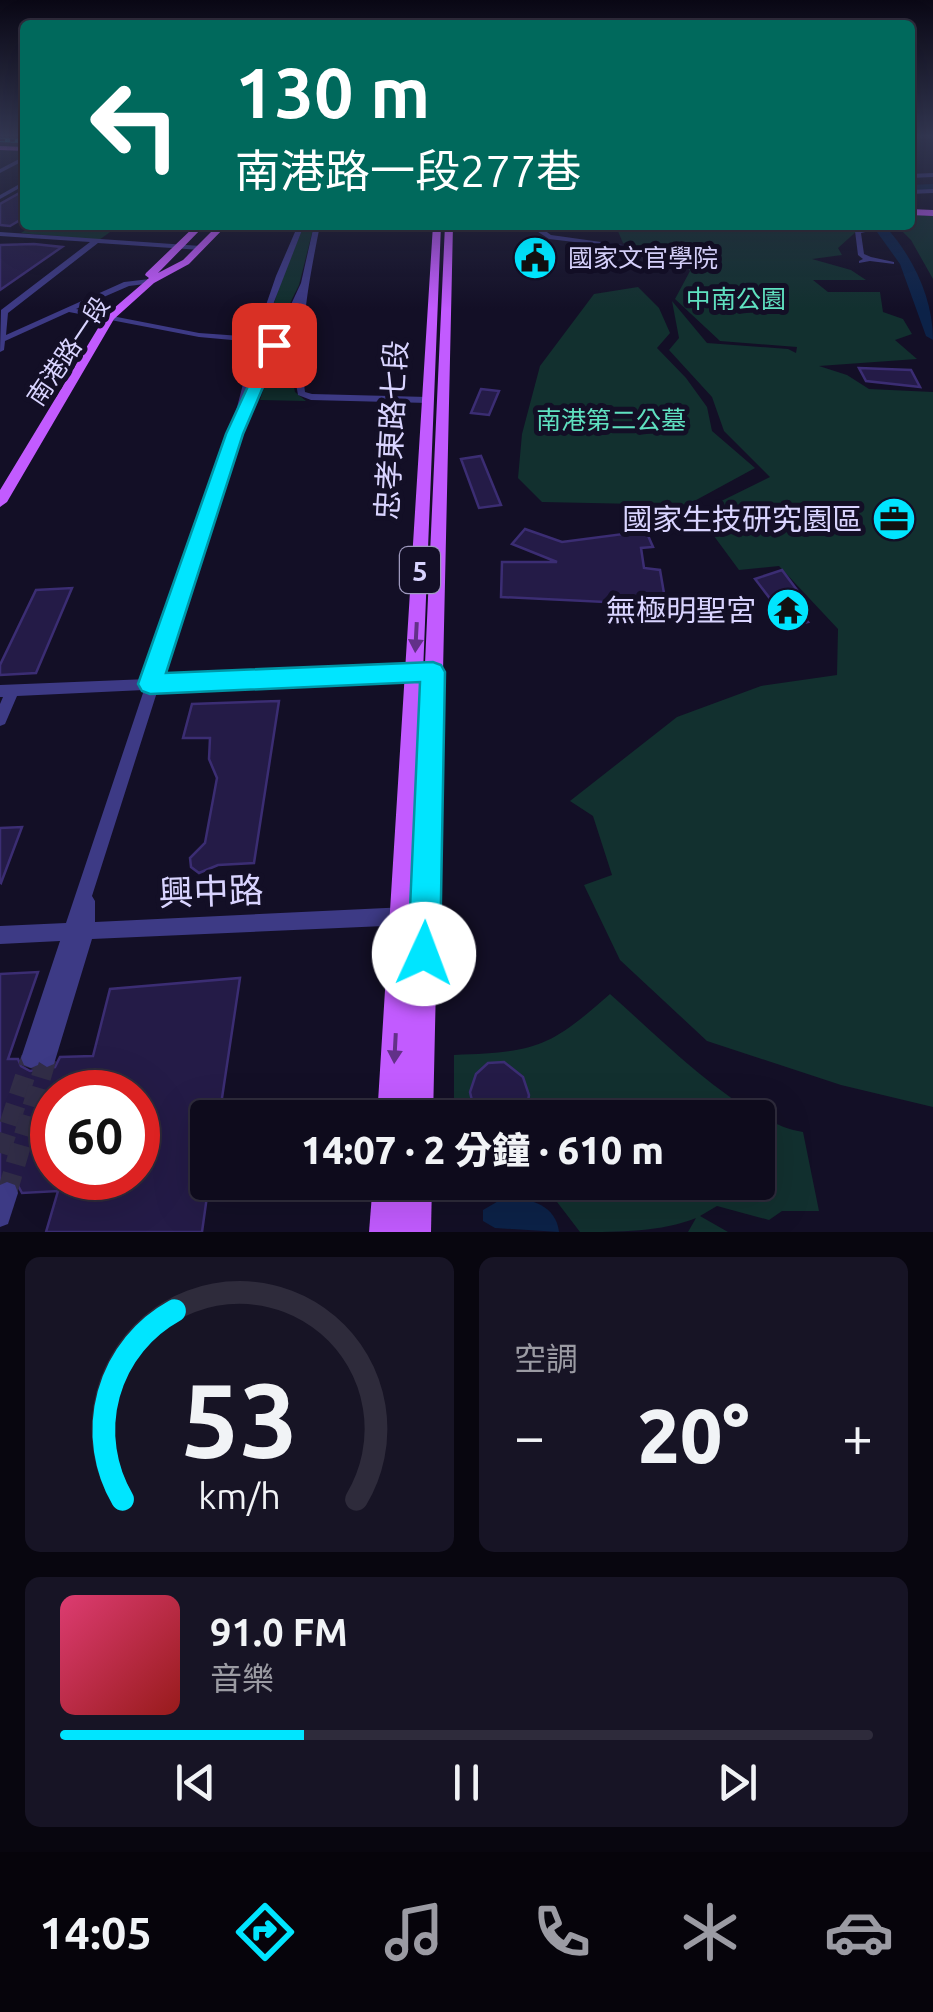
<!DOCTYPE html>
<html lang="zh-TW">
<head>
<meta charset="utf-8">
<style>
	body { margin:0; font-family:Ubuntu,"Noto Sans TC",sans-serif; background:#171425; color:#f1f3f6; height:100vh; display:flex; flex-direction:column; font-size:38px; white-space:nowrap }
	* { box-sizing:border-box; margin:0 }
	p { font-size:32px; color:#9b9ba3 }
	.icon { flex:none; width:55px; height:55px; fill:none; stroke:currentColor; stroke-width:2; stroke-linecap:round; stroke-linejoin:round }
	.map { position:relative; height:1232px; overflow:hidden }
	.side { display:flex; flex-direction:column; gap:25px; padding:25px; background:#08060f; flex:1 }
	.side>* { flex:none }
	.top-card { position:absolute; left:20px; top:20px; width:895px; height:210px; border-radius:10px; box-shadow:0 10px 40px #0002,0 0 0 2px #2e2b3b; background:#00695c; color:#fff; overflow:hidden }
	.speed { position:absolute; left:30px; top:1070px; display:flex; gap:20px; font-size:50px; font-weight:700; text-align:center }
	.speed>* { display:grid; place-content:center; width:130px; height:130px; border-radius:50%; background:#0e0b1c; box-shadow:0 10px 40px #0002,0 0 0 2px #2e2b3b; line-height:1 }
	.speed .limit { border:15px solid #d22; background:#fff; color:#111 }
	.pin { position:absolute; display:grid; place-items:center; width:85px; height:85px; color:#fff; margin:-42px; border-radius:20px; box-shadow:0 5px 15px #0006 }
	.me { position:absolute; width:110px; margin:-55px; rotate:2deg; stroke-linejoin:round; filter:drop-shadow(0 0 8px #0008) }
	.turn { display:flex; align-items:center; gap:35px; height:210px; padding:0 50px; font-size:45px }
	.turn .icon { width:130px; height:130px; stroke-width:2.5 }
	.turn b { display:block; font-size:70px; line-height:85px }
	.big { font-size:75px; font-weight:800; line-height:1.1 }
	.side .tile { flex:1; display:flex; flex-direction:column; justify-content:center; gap:15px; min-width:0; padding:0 35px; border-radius:15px; background:#171425 }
	.side .dial { align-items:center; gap:0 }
	.dial svg { height:260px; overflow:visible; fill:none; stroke:#2e2b3b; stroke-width:7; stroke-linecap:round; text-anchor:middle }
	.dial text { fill:#f1f3f6; stroke:none }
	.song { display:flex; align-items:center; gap:30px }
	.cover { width:120px; height:120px; border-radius:15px; background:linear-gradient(135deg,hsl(340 70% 55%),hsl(0 70% 35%)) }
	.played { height:10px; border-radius:5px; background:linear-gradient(90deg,#00e5ff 30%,#2e2b3b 30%) }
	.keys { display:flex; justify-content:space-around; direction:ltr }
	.heat { display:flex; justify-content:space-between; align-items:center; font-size:55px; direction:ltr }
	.side .tiles { flex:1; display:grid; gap:25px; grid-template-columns:1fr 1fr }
	.tile:last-child { grid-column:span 2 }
	.trip { position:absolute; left:190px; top:1100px; width:585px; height:100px; border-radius:10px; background:#0e0b1c; box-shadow:0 10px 40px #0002,0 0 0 2px #2e2b3b; font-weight:800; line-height:100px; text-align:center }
	.tabs { display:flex; height:160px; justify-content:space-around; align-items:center; background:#06040b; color:#9b9ba3 }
	.tabs .icon { width:70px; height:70px }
	.tabs .active { color:#00e5ff }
	.tabs b { font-size:45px; color:#f1f3f6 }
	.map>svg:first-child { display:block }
	.green { fill:#12302f }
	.water { fill:#0c2248 }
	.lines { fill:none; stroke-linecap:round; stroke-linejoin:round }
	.river { fill:#0c2248; fill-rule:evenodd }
	.building { fill:#241b47; stroke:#3b2d73; stroke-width:2.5; fill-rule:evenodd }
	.minor-tunnel { stroke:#312d47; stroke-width:20; stroke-dasharray:20 10; stroke-linecap:butt }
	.minor { fill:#3d3a85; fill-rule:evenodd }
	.major { fill:#c25bff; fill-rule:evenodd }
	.rail-casing { stroke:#00e5ff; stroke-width:4 }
	.rail { stroke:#130f26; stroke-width:2.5; stroke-dasharray:5; stroke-linecap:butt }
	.oneway { fill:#623188 }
	.route { fill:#00e5ff; stroke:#0095a6; stroke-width:2.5 }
	.labels { text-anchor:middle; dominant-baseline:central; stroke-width:10; stroke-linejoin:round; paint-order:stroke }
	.far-poi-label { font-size:25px; fill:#d9d4ff; stroke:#130f26; text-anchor:start }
	.far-park-label { font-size:25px; fill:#5fe0c0; stroke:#130f26 }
	.far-street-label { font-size:25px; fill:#d9d4ff; stroke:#130f26 }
	.shield { fill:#130f26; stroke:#9e99be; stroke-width:2.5 }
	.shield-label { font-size:28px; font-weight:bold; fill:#d9d4ff }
	.street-label { font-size:30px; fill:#d9d4ff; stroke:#130f26 }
	.poi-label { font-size:30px; fill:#d9d4ff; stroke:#130f26; text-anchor:end }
	.near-street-label { font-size:35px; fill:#d9d4ff; stroke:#130f26 }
</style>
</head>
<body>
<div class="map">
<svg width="933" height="1232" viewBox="0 0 933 1232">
	<rect width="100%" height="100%" fill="#130f26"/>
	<!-- green -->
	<g class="green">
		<polygon points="910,214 933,216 933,279 911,240 896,225 910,225"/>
		<polygon points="34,225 117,227 99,240 21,233"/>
		<polygon points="304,225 314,225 299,285 262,360 256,362 279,287"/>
		<polygon points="640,225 691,229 857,225 858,230 838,248 842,255 812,259 851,270 866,280 813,280 828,292 880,292 883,312 903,319 912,334 895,340 917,359 819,366 847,375 869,389 933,392 933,1107 841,1085 707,1041 620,960 584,885 612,875 593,816 570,801 677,717 761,686 837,675 838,629 779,566 739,570 697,513 770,477 724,431 712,397 669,350 679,338 672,301 707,343 788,349 796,353 797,347 720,341 675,299 690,271 678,256 623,243 617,229 637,230"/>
		<polygon points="638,287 659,308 670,333 657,348 686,378 707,407 712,431 755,468 687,505 542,502 518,478 522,434 540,366 594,294"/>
		<polygon points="297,307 301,308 293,383 295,392 306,401 260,400 274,357"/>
		<path d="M 610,994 C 657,1035 742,1123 803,1132 L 819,1211 L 782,1211 L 769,1220 L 717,1206 L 700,1216 L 728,1232 L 688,1232 L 696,1218 C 662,1232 618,1232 580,1232 L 554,1198 L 540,1199 L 528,1187 L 499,1188 L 483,1201 L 454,1202 L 454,1183 L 758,1182 L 758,1118 L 454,1117 L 454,1055 C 536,1052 549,1048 610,994 Z"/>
	</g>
	<!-- water -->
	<path class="water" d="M 507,1196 C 531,1199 556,1205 559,1232 L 495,1228 L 483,1221 L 483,1210 Z"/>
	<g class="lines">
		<!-- river -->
		<g class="river">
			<polygon points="933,184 933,190 910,191 910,185"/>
			<path d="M 872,225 L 884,225 C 913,256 933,298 933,340 L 926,336 L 900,264 Z"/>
		</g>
	</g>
	<!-- building -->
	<g class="building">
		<polygon points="25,190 25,217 10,226 0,225 0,204"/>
		<polygon points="34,244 62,247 0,290 0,245"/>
		<polygon points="859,368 911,370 920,387 866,381"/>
		<polygon points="481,389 499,391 489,415 471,413"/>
		<polygon points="481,456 501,505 479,508 461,459"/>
		<polygon points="525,529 562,542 646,531 653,547 641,548 644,568 660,570 666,605 501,597 502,562 557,562 512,544"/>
		<polygon points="782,570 800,594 787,597 808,622 791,626 755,579"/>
		<polygon points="72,588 36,673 0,675 0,665 36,590"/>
		<polygon points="279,701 254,863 218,865 199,873 191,867 190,858 205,843 217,778 209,759 210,738 183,738 192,704"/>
		<polygon points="22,827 1,883 0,882 0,828"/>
		<path d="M 38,972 L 8,1059 L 18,1059 L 21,1066 L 30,1071 L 55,1067 L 60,1057 L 93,1056 L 110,989 L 240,978 L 219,1118 L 208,1118 L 209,1182 L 202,1232 L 46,1232 L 58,1191 L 22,1193 L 16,1182 L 0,1181 L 0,974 ZM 52,1092 L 138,1092 L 138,1178 L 52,1178 Z"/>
		<polygon points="504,1062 523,1077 529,1095 526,1114 523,1118 476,1118 470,1092 476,1074 488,1063"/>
	</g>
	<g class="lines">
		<!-- minor-tunnel -->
		<g class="minor-tunnel">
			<polyline points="0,1153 31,1058"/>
			<polyline points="7,1193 47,1057"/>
		</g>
		<!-- minor -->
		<g class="minor">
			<polygon points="25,156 25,160 0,173 0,169"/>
			<polygon points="933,173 933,177 910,178 910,174"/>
			<polygon points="25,181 25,185 0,199 0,195"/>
			<polygon points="933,189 933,193 910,194 910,190"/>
			<path d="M 298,225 L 304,225 L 274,302 L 247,399 L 301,283 L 314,225 L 320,225 C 310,276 297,339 305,392 L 312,394 L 428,397 L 433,400 L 428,403 L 311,400 L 298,395 L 294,372 L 300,303 L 248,418 L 243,421 L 162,678 L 420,667 L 425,668 L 427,672 L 425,676 L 420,677 L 158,689 L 92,896 L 95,901 L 95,922 L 407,907 L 413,910 L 416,916 L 413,922 L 407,925 L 92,939 L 54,1064 L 47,1067 L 39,1062 L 38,1065 L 31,1068 L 24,1065 L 21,1058 L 60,941 L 0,944 L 0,926 L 66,923 L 144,690 L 17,696 L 5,724 L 0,726 L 0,704 L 3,697 L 0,697 L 0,685 L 148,679 L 230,434 L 254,342 L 199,337 L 69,312 L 5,341 L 4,350 L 0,352 L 1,310 L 90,242 L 0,236 L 0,232 L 201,246 L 204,248 L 201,250 L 98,243 L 8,313 L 6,335 L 124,282 L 150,279 L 154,281 L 153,283 L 129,286 L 76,309 L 199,333 L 255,337 L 276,276 Z"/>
			<polygon points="513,225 537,225 551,235 644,248 641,250 549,239 532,228"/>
			<polygon points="580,225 596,225 582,228"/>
			<polygon points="623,225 629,225 630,226 627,228"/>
			<polygon points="868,228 870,231 861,233 864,254 871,257 894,262 894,264 870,261 859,263 859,261 863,259 858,255 855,231"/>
			<polygon points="7,1182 15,1185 18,1193 8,1224 0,1227 0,1185"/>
		</g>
		<!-- major -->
		<g class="major">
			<polygon points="0,146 25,147 25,151 0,150"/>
			<polygon points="910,209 933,210 933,216 910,215"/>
			<polygon points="196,225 205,225 158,273 183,260 218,225 227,225 189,264 154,283 114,319 7,502 0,507 0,490 106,315 149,278 145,275 146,273"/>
			<polygon points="433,225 441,225 411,971 445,225 453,225 433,1118 377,1118"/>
			<polygon points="373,1182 432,1182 431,1232 369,1232"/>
		</g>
		<!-- rail casing -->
		<g class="rail-casing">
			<polyline id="rail" points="0,140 25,141"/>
		</g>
		<!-- rail -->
		<use href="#rail" class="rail"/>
	</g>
	<!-- one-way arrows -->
	<defs><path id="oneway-solid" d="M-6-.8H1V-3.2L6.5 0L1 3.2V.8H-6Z" transform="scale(2.5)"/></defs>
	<g class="oneway">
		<use href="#oneway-solid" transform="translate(416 637) rotate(93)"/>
		<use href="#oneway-solid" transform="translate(395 1048) rotate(93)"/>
	</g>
	<!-- sky -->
	<linearGradient id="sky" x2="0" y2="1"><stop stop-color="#0a0815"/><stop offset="0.44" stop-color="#333752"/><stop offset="1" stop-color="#333752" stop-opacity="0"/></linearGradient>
	<rect width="933" height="309" fill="url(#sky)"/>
	<!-- route -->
	<polygon class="route" points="274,341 281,345 243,434 166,673 433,662 441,665 445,672 440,954 435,965 424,970 413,965 408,954 420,682 150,694 142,691 138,684 226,434 267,345"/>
	<!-- icons -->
	<defs>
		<g id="civic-disc" transform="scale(2.25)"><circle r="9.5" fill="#00e5ff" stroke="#130f26"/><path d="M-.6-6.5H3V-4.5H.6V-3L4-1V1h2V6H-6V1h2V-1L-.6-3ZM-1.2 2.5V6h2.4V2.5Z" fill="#111"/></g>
		<g id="office-disc" transform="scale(2.25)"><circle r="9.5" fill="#00e5ff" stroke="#130f26"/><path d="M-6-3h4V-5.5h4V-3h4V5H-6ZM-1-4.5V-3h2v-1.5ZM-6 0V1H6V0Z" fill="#111"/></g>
		<g id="temple-disc" transform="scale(2.25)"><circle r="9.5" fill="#00e5ff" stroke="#130f26"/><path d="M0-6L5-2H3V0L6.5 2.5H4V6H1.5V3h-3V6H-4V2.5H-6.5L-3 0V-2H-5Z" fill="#111"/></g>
	</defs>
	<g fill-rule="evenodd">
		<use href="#civic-disc" x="535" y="258"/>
		<use href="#office-disc" x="894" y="519"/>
		<use href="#temple-disc" x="788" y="610"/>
	</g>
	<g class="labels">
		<!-- far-poi labels -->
		<g class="far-poi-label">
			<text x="568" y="258">國家文官學院</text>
		</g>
		<!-- far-park labels -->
		<g class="far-park-label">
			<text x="736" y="299">中南公園</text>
			<text x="611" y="420">南港第二公墓</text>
		</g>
		<!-- far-street labels -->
		<g class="far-street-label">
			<text transform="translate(68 351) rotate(-56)">南港路一段</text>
		</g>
		<!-- shield labels -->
		<rect class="shield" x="400" y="547" width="40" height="46" rx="8"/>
		<g class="shield-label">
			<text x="420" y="570">5</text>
		</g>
		<!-- street labels -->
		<g class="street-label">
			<text transform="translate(391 430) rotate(-87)">忠孝東路七段</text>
		</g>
		<!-- poi labels -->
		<g class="poi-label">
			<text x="862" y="519">國家生技研究園區</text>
			<text x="756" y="610">無極明聖宮</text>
		</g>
		<!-- near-street labels -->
		<g class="near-street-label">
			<text transform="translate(211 891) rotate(-2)">興中路</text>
		</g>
	</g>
</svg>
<div class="speed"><div class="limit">60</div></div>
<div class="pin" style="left:274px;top:345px;background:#d93025"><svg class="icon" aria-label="arrive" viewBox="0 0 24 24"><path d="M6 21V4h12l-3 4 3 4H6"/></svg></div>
<svg class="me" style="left:424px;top:954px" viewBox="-20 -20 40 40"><circle r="19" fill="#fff"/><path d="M0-13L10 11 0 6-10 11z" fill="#00e5ff"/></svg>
<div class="trip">14:07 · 2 分鐘 · 610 m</div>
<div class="top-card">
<div class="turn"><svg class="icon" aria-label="left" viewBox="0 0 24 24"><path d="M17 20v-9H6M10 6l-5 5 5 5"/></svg><div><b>130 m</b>南港路一段277巷</div></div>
</div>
</div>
<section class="side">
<div class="tiles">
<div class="tile dial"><svg viewBox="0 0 100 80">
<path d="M14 69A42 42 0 1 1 86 69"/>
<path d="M14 69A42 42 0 0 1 30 11" stroke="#00e5ff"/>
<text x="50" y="56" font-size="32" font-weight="700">53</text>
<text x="50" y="72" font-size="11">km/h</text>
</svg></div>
<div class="tile"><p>空調</p>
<div class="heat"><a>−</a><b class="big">20°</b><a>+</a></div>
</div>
<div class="tile">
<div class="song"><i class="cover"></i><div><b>91.0 FM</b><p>音樂</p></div></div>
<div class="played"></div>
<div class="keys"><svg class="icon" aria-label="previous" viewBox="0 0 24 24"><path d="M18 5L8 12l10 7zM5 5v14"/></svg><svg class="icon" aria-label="pause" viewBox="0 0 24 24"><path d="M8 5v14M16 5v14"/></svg><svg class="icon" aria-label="next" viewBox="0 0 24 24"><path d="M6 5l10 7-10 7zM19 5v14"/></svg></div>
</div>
</div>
</section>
<nav class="tabs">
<b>14:05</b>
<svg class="icon active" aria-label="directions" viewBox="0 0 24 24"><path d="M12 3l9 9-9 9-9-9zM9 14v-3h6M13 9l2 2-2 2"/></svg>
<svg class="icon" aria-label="music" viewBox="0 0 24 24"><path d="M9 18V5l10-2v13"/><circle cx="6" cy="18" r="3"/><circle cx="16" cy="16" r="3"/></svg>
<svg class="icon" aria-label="phone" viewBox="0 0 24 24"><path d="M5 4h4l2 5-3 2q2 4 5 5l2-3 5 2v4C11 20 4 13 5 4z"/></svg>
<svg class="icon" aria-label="climate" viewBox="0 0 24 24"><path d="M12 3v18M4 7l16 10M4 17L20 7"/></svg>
<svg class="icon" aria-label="car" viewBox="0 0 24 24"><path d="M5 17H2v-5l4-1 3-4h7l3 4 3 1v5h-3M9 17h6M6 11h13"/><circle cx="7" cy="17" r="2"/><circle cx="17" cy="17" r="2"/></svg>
</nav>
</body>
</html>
